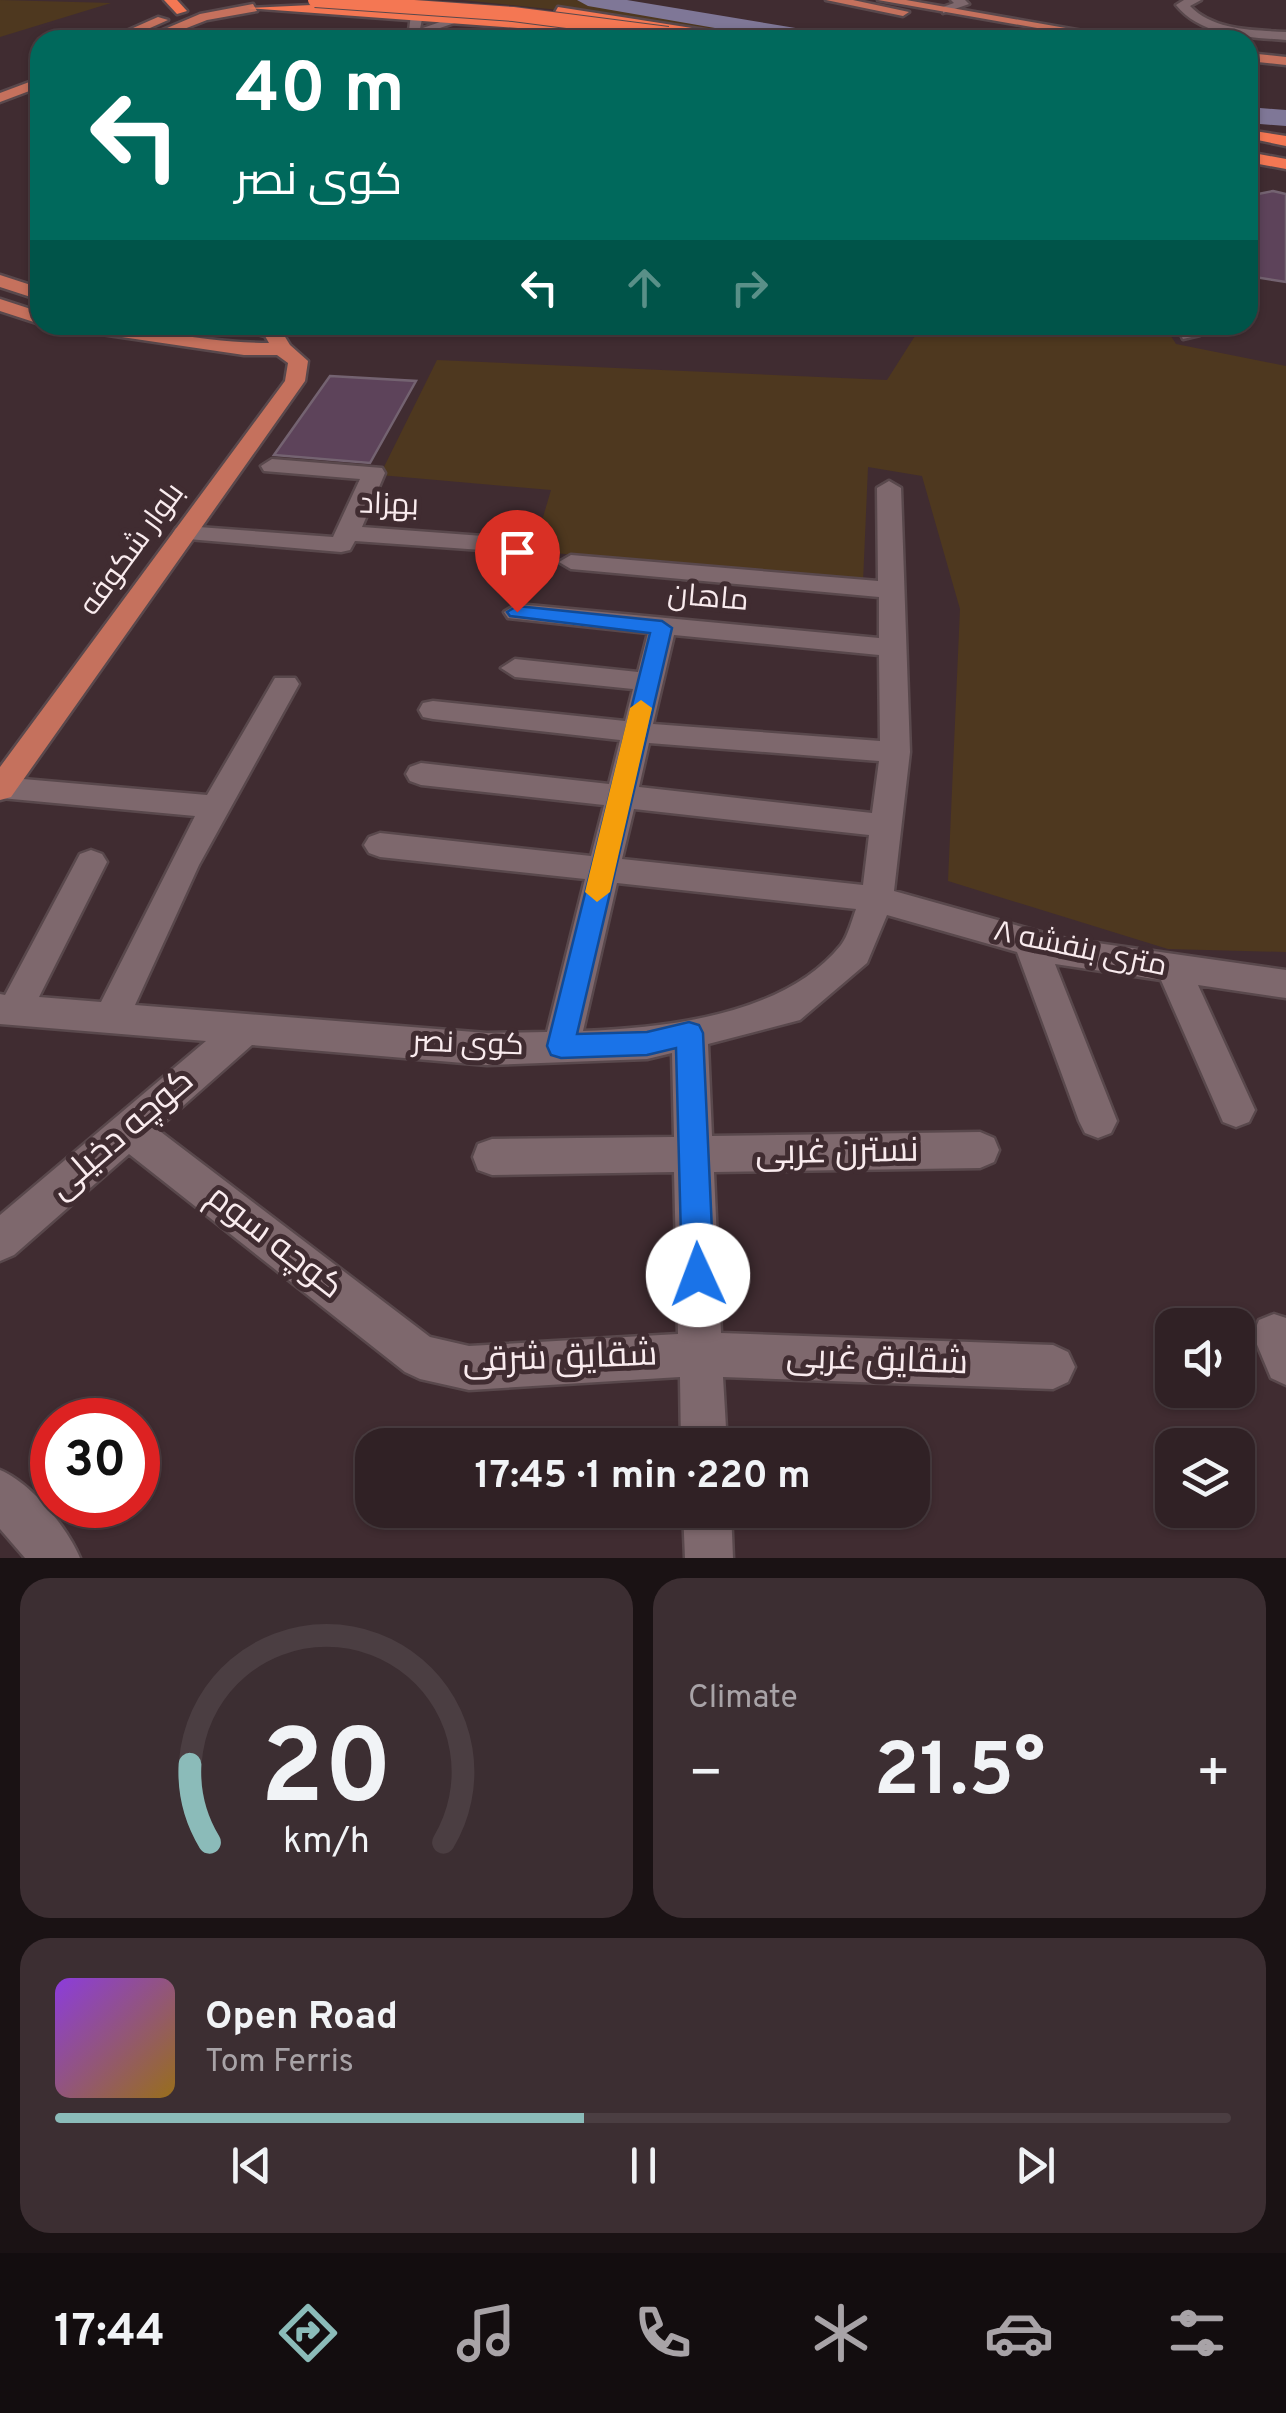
<!DOCTYPE html>
<html lang="en">
<head>
<meta charset="utf-8">
<style>
	body { margin:0; font-family:Overpass,Cairo,sans-serif; background:#3c2e32; color:#f1f3f6; height:100vh; display:flex; flex-direction:column; font-size:38px; white-space:nowrap }
	* { box-sizing:border-box; margin:0 }
	p { font-size:32px; color:#a8a3a7 }
	.icon { flex:none; width:55px; height:55px; fill:none; stroke:currentColor; stroke-width:2; stroke-linecap:round; stroke-linejoin:round }
	.map { position:relative; height:1558px; overflow:hidden }
	.drawer { display:flex; flex-direction:column; gap:20px; padding:20px; background:#1a1214; flex:1 }
	.drawer>* { flex:none }
	.guide { position:absolute; left:30px; top:30px; width:1228px; height:305px; border-radius:30px; box-shadow:0 2px 8px #0004,0 0 0 2px #4b3e42; background:#00695c; color:#fff; overflow:hidden }
	.tools { position:absolute; left:1155px; top:1308px; display:grid; gap:20px }
	.tools a { display:grid; place-items:center; width:100px; height:100px; border-radius:20px; background:#302125; box-shadow:0 2px 8px #0004,0 0 0 2px #4b3e42; font-size:50px }
	.speed { position:absolute; left:30px; top:1398px; display:flex; gap:20px; font-size:50px; font-weight:700; text-align:center }
	.speed>* { display:grid; place-content:center; width:130px; height:130px; border-radius:50%; background:#302125; box-shadow:0 2px 8px #0004,0 0 0 2px #4b3e42; line-height:1 }
	.speed .limit { border:15px solid #d22; background:#fff; color:#111 }
	.pin { position:absolute; display:grid; place-items:center; width:85px; height:85px; color:#fff; margin:-102px -42px; border-radius:50% 50% 50% 0; rotate:-45deg; box-shadow:0 0 10px #0007 }
	.pin .icon { rotate:45deg }
	.me { position:absolute; width:110px; margin:-55px; rotate:358deg; stroke-linejoin:round; filter:drop-shadow(0 0 8px #0008) }
	.turn { display:flex; align-items:center; gap:35px; height:210px; padding:0 40px; font-size:45px }
	.turn .icon { width:130px; height:130px; stroke-width:2.5 }
	.turn b { display:block; font-size:70px; line-height:85px }
	.lanes { display:flex; align-items:center; height:95px; padding:0 40px; background:#0003; justify-content:center; gap:50px; direction:ltr }
	.lanes .off { opacity:.35 }
	.big { font-size:75px; font-weight:700; line-height:1.1 }
	.drawer .card { flex:1; display:flex; flex-direction:column; justify-content:center; gap:15px; min-width:0; padding:0 35px; border-radius:30px; background:#3c2e32 }
	.drawer .dial { align-items:center; gap:0 }
	.dial svg { height:260px; overflow:visible; fill:none; stroke:#4b3e42; stroke-width:7; stroke-linecap:round; text-anchor:middle }
	.dial text { fill:#f1f3f6; stroke:none }
	.song { display:flex; align-items:center; gap:30px }
	.cover { width:120px; height:120px; border-radius:15px; background:linear-gradient(135deg,hsl(270 70% 55%),hsl(40 70% 35%)) }
	.played { height:10px; border-radius:5px; background:linear-gradient(90deg,#8bbbb9 45%,#4b3e42 45%) }
	.keys { display:flex; justify-content:space-around; direction:ltr }
	.heat { display:flex; justify-content:space-between; align-items:center; font-size:55px; direction:ltr }
	.drawer .tiles { flex:1; display:grid; gap:20px; grid-template-columns:1fr 1fr }
	.card:last-child { grid-column:span 2 }
	.trip { position:absolute; left:355px; top:1428px; width:575px; height:100px; border-radius:30px; background:#302125; box-shadow:0 2px 8px #0004,0 0 0 2px #4b3e42; font-weight:700; line-height:100px; text-align:center }
	.tab-bar { display:flex; height:160px; justify-content:space-around; align-items:center; background:#130d0f; color:#a8a3a7 }
	.tab-bar .icon { width:70px; height:70px }
	.tab-bar .selected { color:#8bbbb9 }
	.tab-bar b { font-size:45px; color:#f1f3f6 }
	.map>svg:first-child { display:block }
	.green { fill:#4e381f }
	.lines { fill:none; stroke-linecap:round; stroke-linejoin:round }
	.river { fill:#7f7797; fill-rule:evenodd }
	.building { fill:#5d435a; stroke:#746371; stroke-width:2.5 }
	.minor-casing { stroke:#59484c; stroke-width:5 }
	.major-casing { stroke:#59484c; stroke-width:5 }
	.highway-casing { stroke:#59484c; stroke-width:5 }
	.path { stroke:#8a787c; stroke-width:2.5; stroke-dasharray:5 2.5; stroke-linecap:butt }
	.minor { fill:#7e686d; fill-rule:evenodd }
	.major { fill:#c5715d; fill-rule:evenodd }
	.highway { fill:#f47753; fill-rule:evenodd }
	.highway-bridge-casing { stroke:#59484c; stroke-width:16; stroke-linecap:butt }
	.highway-bridge { stroke:#f47753; stroke-width:14 }
	.route { fill:#1a73e8; stroke:#114b97; stroke-width:2.5 }
	.slow { fill:#f59e0b }
	.labels { text-anchor:middle; dominant-baseline:central; stroke-width:10; stroke-linejoin:round; paint-order:stroke }
	.street-label { font-size:30px; fill:#f9ebee; stroke:#402c31 }
	.near-street-label { font-size:35px; fill:#f9ebee; stroke:#402c31 }
</style>
</head>
<body>
<div class="map">
<svg width="1286" height="1558" viewBox="0 0 1286 1558">
	<rect width="100%" height="100%" fill="#402c31"/>
	<!-- green -->
	<g class="green">
		<polygon points="0,0 111,3 0,37"/>
		<polygon points="462,0 576,0 815,40 758,40 646,19"/>
		<polygon points="922,325 1164,325 1176,344 1286,366 1286,952 1168,949 948,881 960,609 922,476 868,467 863,582 533,551 551,490 380,475 437,360 887,380"/>
	</g>
	<g class="lines">
		<!-- river -->
		<g class="river">
			<polygon points="577,0 627,0 826,33 838,40 785,40 588,6"/>
			<polygon points="1248,107 1286,110 1286,126 1248,123"/>
		</g>
	</g>
	<!-- building -->
	<g class="building">
		<polygon points="1273,191 1286,194 1286,282 1248,276 1248,196"/>
		<polygon points="330,376 416,381 370,463 274,455"/>
	</g>
	<g class="lines">
		<!-- minor casing -->
		<g class="minor-casing">
			<g id="minor">
				<polygon points="951,0 965,0 969,4 943,13 943,7 954,3"/>
				<path d="M 1184,0 L 1201,0 L 1190,6 C 1214,31 1254,30 1286,32 L 1286,40 C 1248,37 1202,37 1176,5 Z"/>
				<polygon points="417,10 423,14 420,29 463,14 469,18 408,39 411,14"/>
				<polygon points="1176,325 1196,325 1200,335 1183,339"/>
				<polygon points="272,459 382,468 385,473 362,527 525,539 537,546 534,557 522,564 513,562 511,552 355,541 350,550 341,552 176,538 173,533 176,528 185,526 333,537 360,479 264,471 261,466"/>
				<path d="M 889,481 L 901,488 L 910,752 L 894,891 L 1062,938 L 1286,970 L 1286,998 L 1198,985 L 1255,1110 L 1249,1122 L 1236,1127 L 1223,1122 L 1161,980 L 1055,964 L 1117,1121 L 1111,1133 L 1098,1138 L 1085,1133 L 1079,1121 L 1017,952 L 887,915 L 867,963 L 800,1020 L 708,1044 L 712,1136 L 980,1132 L 994,1138 L 999,1150 L 994,1162 L 980,1168 L 714,1172 L 721,1333 L 1053,1345 L 1068,1352 L 1075,1367 L 1068,1382 L 1053,1389 L 723,1377 L 727,1445 L 681,1445 L 680,1377 L 469,1390 L 420,1379 L 405,1372 L 129,1154 L 14,1255 L 0,1261 L 0,1215 L 206,1041 L 0,1024 L 0,994 L 5,995 L 80,854 L 91,850 L 102,854 L 107,862 L 39,997 L 101,1002 L 195,816 L 1,798 L 0,777 L 207,795 L 275,678 L 295,678 L 299,684 L 199,865 L 135,1005 L 487,1033 L 547,1032 L 585,879 L 380,857 L 369,853 L 364,845 L 369,837 L 380,833 L 591,856 L 604,805 L 421,785 L 410,781 L 406,774 L 410,767 L 421,763 L 609,784 L 620,740 L 433,719 L 423,717 L 419,710 L 423,703 L 433,701 L 625,721 L 633,689 L 515,677 L 501,668 L 515,659 L 638,672 L 648,633 L 508,618 L 504,612 L 517,604 L 879,638 L 879,597 L 571,569 L 559,562 L 571,555 L 878,581 L 877,488 ZM 674,635 L 879,655 L 880,741 L 653,724 ZM 649,743 L 879,761 L 872,813 L 639,787 ZM 634,809 L 869,835 L 863,885 L 622,859 ZM 617,883 L 856,909 C 852,920 848,936 841,945 C 785,1015 666,1028 583,1031 ZM 252,1045 L 487,1065 L 647,1059 L 672,1053 L 674,1137 L 492,1139 L 478,1144 L 473,1157 L 478,1170 L 492,1175 L 674,1172 L 678,1334 L 469,1346 L 430,1337 L 157,1129 Z"/>
				<polygon points="1274,1314 1286,1318 1286,1385 1271,1378 1253,1335 1259,1320"/>
				<path d="M 0,1470 C 31,1483 67,1527 80,1558 L 25,1558 L 0,1529 Z"/>
				<polygon points="683,1510 731,1510 733,1558 685,1558"/>
			</g>
		</g>
		<!-- major casing -->
		<g class="major-casing">
			<g id="major">
				<polygon points="826,0 853,0 909,12 903,16"/>
				<polygon points="878,0 906,0 1134,40 1105,40"/>
				<polygon points="253,4 257,11 207,20 156,40 139,40 200,14"/>
				<polygon points="158,17 168,20 123,40 106,40"/>
				<polygon points="1248,53 1286,57 1286,65 1248,61"/>
				<polygon points="40,78 40,87 0,102 0,93"/>
				<polygon points="0,275 40,288 40,300 0,287"/>
				<polygon points="0,299 40,312 40,324 0,311"/>
				<path d="M 71,325 C 138,325 202,343 269,343 L 265,336 L 221,325 L 272,325 L 279,327 L 290,345 L 308,361 L 305,381 L 11,797 L 0,800 L 0,767 L 285,381 L 288,363 L 277,355 L 244,355 L 81,331 Z"/>
			</g>
		</g>
		<!-- highway casing -->
		<g class="highway-casing">
			<g id="highway">
				<polygon points="164,0 177,0 187,11 177,14"/>
				<polygon points="333,4 584,25 590,29 584,33 247,8"/>
				<polygon points="558,7 743,36 749,40 719,40 554,14"/>
				<polygon points="1248,130 1286,136 1286,146 1248,138"/>
				<polygon points="1248,152 1286,159 1286,169 1248,162"/>
			</g>
		</g>
		<!-- path -->
		<polyline class="path" points="1151,39 1164,40"/>
		<!-- minor -->
		<use href="#minor" class="minor"/>
		<!-- major -->
		<use href="#major" class="major"/>
		<!-- highway -->
		<use href="#highway" class="highway"/>
		<!-- highway-bridge casing -->
		<g class="highway-bridge-casing">
			<polyline id="highway-bridge" points="315,0 513,14 668,34"/>
		</g>
		<!-- highway-bridge -->
		<use href="#highway-bridge" class="highway-bridge"/>
	</g>
	<!-- route -->
	<polygon class="route" points="517,606 662,621 672,628 577,1034 647,1032 689,1022 699,1025 703,1033 714,1275 709,1286 698,1291 687,1286 682,1275 676,1048 647,1055 561,1058 551,1055 547,1046 650,633 510,616 507,612"/>
	<!-- slow -->
	<polygon class="slow" points="641,700 652,708 610,892 597,902 585,892 630,708"/>
	<g class="labels">
		<!-- street labels -->
		<g class="street-label">
			<text transform="translate(389 506) rotate(2)">بهزاد</text>
			<text transform="translate(133 550) rotate(-54)">بلوار شکوفه</text>
			<text transform="translate(708 599) rotate(5)">ماهان</text>
			<text transform="translate(1080 950) rotate(12)">۸ متری بنفشه</text>
			<text transform="translate(468 1045) rotate(2)">کوی نصر</text>
		</g>
		<!-- near-street labels -->
		<g class="near-street-label">
			<text transform="translate(122 1135) rotate(-41)">کوچه دخیلی</text>
			<text transform="translate(837 1153) rotate(-1)">نسترن غربی</text>
			<text transform="translate(274 1243) rotate(38)">کوچه سوم</text>
			<text transform="translate(560 1359) rotate(-2)">شقایق شرقی</text>
			<text transform="translate(877 1361) rotate(2)">شقایق غربی</text>
		</g>
	</g>
</svg>
<div class="tools">
<a><svg class="icon" aria-label="sound" viewBox="0 0 24 24"><path d="M4 9h4l5-4v14l-5-4H4zM17 9q2 3 0 6"/></svg></a>
<a><svg class="icon" aria-label="layers" viewBox="0 0 24 24"><path d="M12 4l9 5-9 5-9-5zM3 14l9 5 9-5"/></svg></a>
</div>
<div class="speed"><div class="limit">30</div></div>
<div class="pin" style="left:517px;top:612px;background:#d93025"><svg class="icon" aria-label="arrive" viewBox="0 0 24 24"><path d="M6 21V4h12l-3 4 3 4H6"/></svg></div>
<svg class="me" style="left:698px;top:1275px" viewBox="-20 -20 40 40"><circle r="19" fill="#fff"/><path d="M0-13L10 11 0 6-10 11z" fill="#1a73e8"/></svg>
<div class="trip">17:45 · 1 min · 220 m</div>
<div class="guide">
<div class="turn"><svg class="icon" aria-label="left" viewBox="0 0 24 24"><path d="M17 20v-9H6M10 6l-5 5 5 5"/></svg><div><b>40 m</b>کوی نصر</div></div>
<div class="lanes"><svg class="icon" aria-label="left" viewBox="0 0 24 24"><path d="M17 20v-9H6M10 6l-5 5 5 5"/></svg><svg class="icon off" aria-label="ahead" viewBox="0 0 24 24"><path d="M12 20V5M6 11l6-6 6 6"/></svg><svg class="icon off" aria-label="right" viewBox="0 0 24 24"><path d="M7 20v-9h11M14 6l5 5-5 5"/></svg></div>
</div>
</div>
<section class="drawer">
<div class="tiles">
<div class="card dial"><svg viewBox="0 0 100 80">
<path d="M14 69A42 42 0 1 1 86 69"/>
<path d="M14 69A42 42 0 0 1 8 45" stroke="#8bbbb9"/>
<text x="50" y="56" font-size="32" font-weight="700">20</text>
<text x="50" y="72" font-size="11">km/h</text>
</svg></div>
<div class="card"><p>Climate</p>
<div class="heat"><a>−</a><b class="big">21.5°</b><a>+</a></div>
</div>
<div class="card">
<div class="song"><i class="cover"></i><div><b>Open Road</b><p>Tom Ferris</p></div></div>
<div class="played"></div>
<div class="keys"><svg class="icon" aria-label="previous" viewBox="0 0 24 24"><path d="M18 5L8 12l10 7zM5 5v14"/></svg><svg class="icon" aria-label="pause" viewBox="0 0 24 24"><path d="M8 5v14M16 5v14"/></svg><svg class="icon" aria-label="next" viewBox="0 0 24 24"><path d="M6 5l10 7-10 7zM19 5v14"/></svg></div>
</div>
</div>
</section>
<nav class="tab-bar">
<b>17:44</b>
<svg class="icon selected" aria-label="directions" viewBox="0 0 24 24"><path d="M12 3l9 9-9 9-9-9zM9 14v-3h6M13 9l2 2-2 2"/></svg>
<svg class="icon" aria-label="music" viewBox="0 0 24 24"><path d="M9 18V5l10-2v13"/><circle cx="6" cy="18" r="3"/><circle cx="16" cy="16" r="3"/></svg>
<svg class="icon" aria-label="phone" viewBox="0 0 24 24"><path d="M5 4h4l2 5-3 2q2 4 5 5l2-3 5 2v4C11 20 4 13 5 4z"/></svg>
<svg class="icon" aria-label="climate" viewBox="0 0 24 24"><path d="M12 3v18M4 7l16 10M4 17L20 7"/></svg>
<svg class="icon" aria-label="car" viewBox="0 0 24 24"><path d="M5 17H2v-5l4-1 3-4h7l3 4 3 1v5h-3M9 17h6M6 11h13"/><circle cx="7" cy="17" r="2"/><circle cx="17" cy="17" r="2"/></svg>
<svg class="icon" aria-label="filters" viewBox="0 0 24 24"><path d="M4 7h16M4 17h16"/><circle cx="9" cy="7" r="2"/><circle cx="15" cy="17" r="2"/></svg>
</nav>
</body>
</html>
